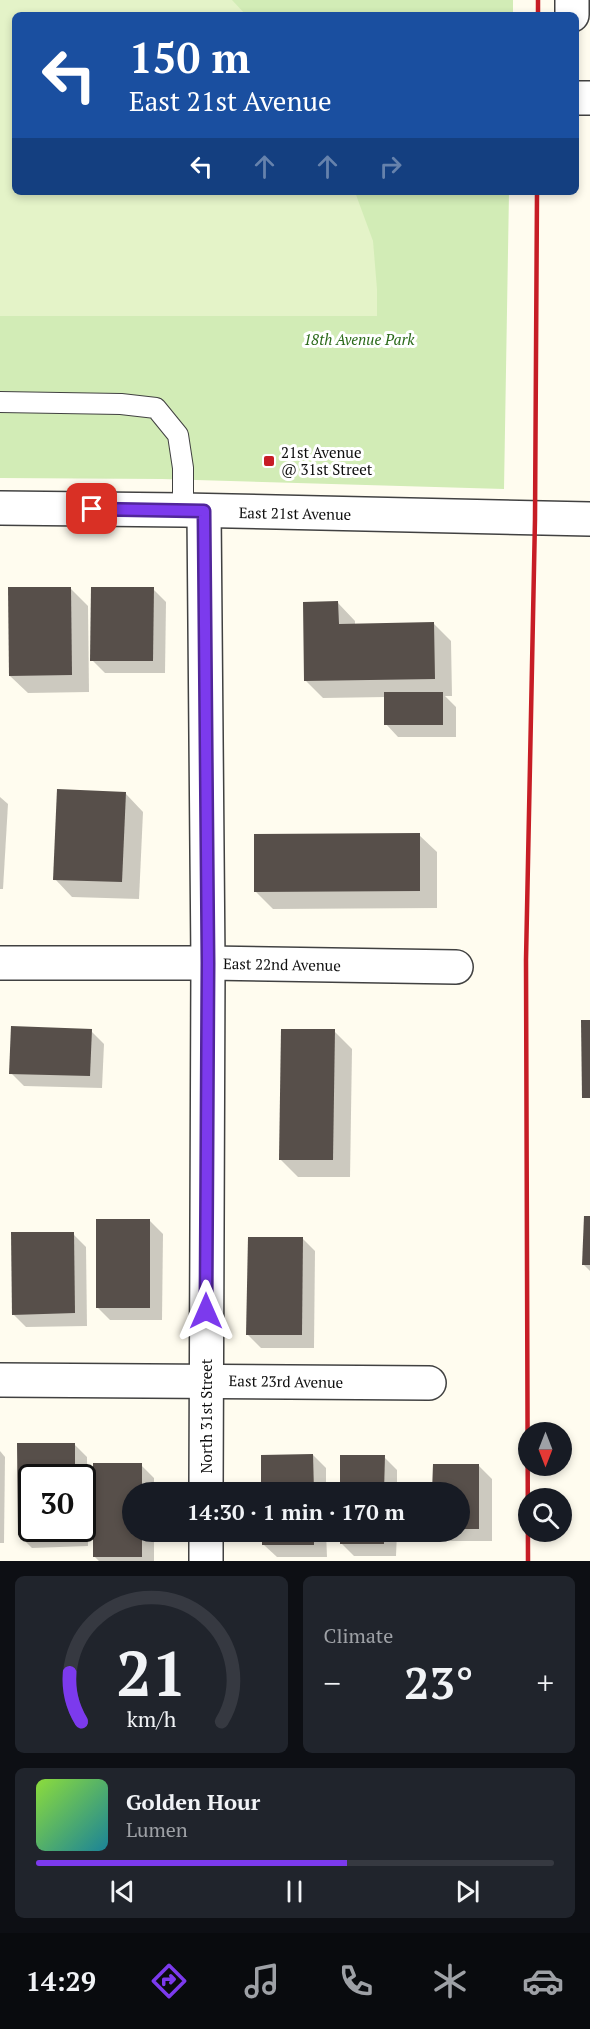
<!DOCTYPE html>
<html lang="en">
<head>
<meta charset="utf-8">
<style>
	body { margin:0; font-family:"PT Serif",serif; background:#20242c; color:#f1f3f6; height:100vh; display:flex; flex-direction:column; font-size:22px; white-space:nowrap }
	* { box-sizing:border-box; margin:0 }
	p { font-size:20px; color:#9ea1a6 }
	.icon { flex:none; width:33px; height:33px; fill:none; stroke:currentColor; stroke-width:2; stroke-linecap:round; stroke-linejoin:round }
	.map { position:relative; height:1561px; overflow:hidden }
	.side { display:flex; flex-direction:column; gap:15px; padding:15px; background:#0d0f14; flex:1 }
	.side>* { flex:none }
	.top-card { position:absolute; left:12px; top:12px; width:567px; height:183px; border-radius:9px; box-shadow:0 3px 9px #0003; background:#1a4fa0; color:#fff; overflow:hidden }
	.needle { width:39px; rotate:180deg }
	.controls { position:absolute; left:518px; top:1422px; display:grid; gap:12px }
	.controls a { display:grid; place-items:center; width:54px; height:54px; border-radius:50%; background:#171b24; box-shadow:0 3px 9px #0003; font-size:30px }
	.speed { position:absolute; left:18px; top:1464px; display:flex; gap:12px; font-size:30px; font-weight:700; text-align:center }
	.speed>* { display:grid; place-content:center; width:78px; height:78px; border-radius:50%; background:#171b24; box-shadow:0 3px 9px #0003; line-height:1 }
	.speed .limit { border:3px solid #111; border-radius:9px; background:#fff; color:#111 }
	.pin { position:absolute; display:grid; place-items:center; width:51px; height:51px; color:#fff; margin:-26px; border-radius:12px; box-shadow:0 3px 9px #0006 }
	.me { position:absolute; width:66px; margin:-33px; rotate:0deg; stroke-linejoin:round; filter:drop-shadow(0 0 4px #0008) }
	.turn { display:flex; align-items:center; gap:21px; height:126px; padding:0 18px; font-size:27px }
	.turn .icon { width:78px; height:78px; stroke-width:2.5 }
	.turn b { display:block; font-size:42px; line-height:51px }
	.lanes { display:flex; align-items:center; height:57px; padding:0 18px; background:#0003; justify-content:center; gap:30px; direction:ltr }
	.lanes .off { opacity:.35 }
	.big { font-size:45px; font-weight:600; line-height:1.1 }
	.side .tile { flex:1; display:flex; flex-direction:column; justify-content:center; gap:9px; min-width:0; padding:0 21px; border-radius:9px; background:#20242c }
	.side .dial { align-items:center; gap:0 }
	.dial svg { height:156px; overflow:visible; fill:none; stroke:#363941; stroke-width:7; stroke-linecap:round; text-anchor:middle }
	.dial text { fill:#f1f3f6; stroke:none }
	.song { display:flex; align-items:center; gap:18px }
	.cover { width:72px; height:72px; border-radius:9px; background:linear-gradient(135deg,hsl(90 70% 55%),hsl(190 70% 35%)) }
	.played { height:6px; border-radius:3px; background:linear-gradient(90deg,#7c3aed 60%,#363941 60%) }
	.keys { display:flex; justify-content:space-around; direction:ltr }
	.heat { display:flex; justify-content:space-between; align-items:center; font-size:33px; direction:ltr }
	.side .tiles { flex:1; display:grid; gap:15px; grid-template-columns:1fr 1fr }
	.tile:last-child { grid-column:span 2 }
	.trip { position:absolute; left:122px; top:1482px; width:348px; height:60px; border-radius:30px; background:#171b24; box-shadow:0 3px 9px #0003; font-weight:600; line-height:60px; text-align:center }
	.tab-bar { display:flex; height:96px; justify-content:space-around; align-items:center; background:#090b0e; color:#9ea1a6 }
	.tab-bar .icon { width:42px; height:42px }
	.tab-bar .active { color:#7c3aed }
	.tab-bar b { font-size:27px; color:#f1f3f6 }
	.map>svg:first-child { display:block }
	.green { fill:#d2ecb6 }
	.pitch { fill:#e4f3c8 }
	.shadow { fill:#0003; fill-rule:evenodd }
	.building { fill:#574f4a }
	.lines { fill:none; stroke-linecap:round; stroke-linejoin:round }
	.service-casing { stroke:#414141; stroke-width:22 }
	.minor-casing { stroke:#414141; stroke-width:36 }
	.tertiary-casing { stroke:#414141; stroke-width:36 }
	.service { stroke:#fff; stroke-width:20 }
	.minor { stroke:#fff; stroke-width:33 }
	.tertiary { stroke:#fff; stroke-width:33 }
	.rail { stroke:#c71d25; stroke-width:4.5 }
	.route-casing { stroke:#51269a; stroke-width:15 }
	.route { stroke:#7c3aed; stroke-width:10 }
	.poi-dot { fill:#c71d25; stroke:#fff; stroke-width:2 }
	.labels { text-anchor:middle; dominant-baseline:central; stroke-width:6; stroke-linejoin:round; paint-order:stroke }
	.park-label { font-size:15px; font-style:italic; fill:#2b6a1a; stroke:#fff }
	.poi-label { font-size:15px; fill:#0e0e0e; stroke:#fff; text-anchor:start }
	.street-label { font-size:15px; fill:#0e0e0e; stroke:#fff }
</style>
</head>
<body>
<div class="map">
<svg width="590" height="1561" viewBox="0 0 590 1561">
	<rect width="100%" height="100%" fill="#fffcef"/>
	<!-- green -->
	<polygon class="green" points="0,0 513,0 513,15 15,15 15,192 509,192 504,489 162,479 0,478"/>
	<!-- pitch -->
	<polygon class="pitch" points="0,0 232,0 246,15 15,15 15,192 355,192 373,241 377,289 377,316 0,316"/>
	<!-- shadow -->
	<g class="shadow">
		<polygon points="70,588 88,606 89,692 28,693 10,676"/>
		<polygon points="153,589 166,602 165,673 105,673 92,660"/>
		<polygon points="338,603 355,621 355,625 433,623 451,641 452,696 445,696 456,707 456,737 398,737 386,724 386,697 323,698 305,680"/>
		<polygon points="126,794 143,812 139,899 72,897 55,879"/>
		<polygon points="0,797 8,804 3,889 0,889"/>
		<polygon points="419,835 437,852 437,908 273,909 255,891"/>
		<polygon points="91,1031 104,1044 102,1088 24,1086 11,1073"/>
		<polygon points="334,1031 352,1049 350,1177 298,1177 280,1159"/>
		<polygon points="590,1218 590,1271 584,1265"/>
		<polygon points="150,1221 163,1234 162,1320 110,1320 97,1307"/>
		<polygon points="73,1234 86,1247 87,1326 26,1327 13,1314"/>
		<polygon points="302,1238 315,1251 314,1348 261,1348 248,1335"/>
		<path d="M 74,1444 L 87,1457 L 88,1546 L 32,1548 L 19,1535 L 18,1445 ZM 32,1478 L 82,1478 L 82,1528 L 32,1528 Z"/>
		<polygon points="0,1451 5,1457 4,1543 0,1543"/>
		<polygon points="313,1455 326,1468 326,1492 263,1492 262,1456"/>
		<polygon points="341,1457 384,1457 397,1470 397,1492 341,1492"/>
		<polygon points="141,1465 154,1478 154,1492 132,1492 132,1532 154,1532 154,1561 99,1561 94,1556"/>
		<polygon points="434,1465 479,1466 492,1479 492,1541 446,1541 437,1532 459,1532 459,1492 434,1492"/>
		<polygon points="264,1532 326,1532 327,1557 277,1557 264,1545"/>
		<polygon points="341,1532 397,1532 396,1556 354,1556 341,1543"/>
	</g>
	<!-- building -->
	<g class="building">
		<polygon points="8,587 71,587 72,675 9,676"/>
		<polygon points="91,587 154,587 153,661 90,661"/>
		<polygon points="338,601 339,624 434,622 435,679 304,681 303,602"/>
		<rect x="384" y="692" width="59" height="33"/>
		<polygon points="57,789 126,792 122,882 53,880"/>
		<polygon points="420,833 420,891 254,892 254,834"/>
		<polygon points="581,1020 590,1020 590,1098 582,1098"/>
		<polygon points="11,1026 92,1029 90,1076 9,1074"/>
		<polygon points="281,1029 335,1029 333,1160 279,1160"/>
		<polygon points="584,1216 590,1216 590,1265 582,1265"/>
		<rect x="96" y="1219" width="54" height="89"/>
		<polygon points="11,1232 74,1232 75,1313 12,1315"/>
		<polygon points="248,1237 303,1237 302,1335 246,1335"/>
		<polygon points="17,1443 75,1443 75,1478 32,1478 32,1528 76,1528 76,1534 18,1535"/>
		<polygon points="313,1454 314,1492 261,1492 261,1455"/>
		<polygon points="340,1455 385,1455 384,1492 340,1492"/>
		<polygon points="93,1463 142,1463 142,1492 132,1492 132,1532 142,1532 142,1557 93,1557"/>
		<polygon points="433,1464 479,1464 479,1529 459,1529 459,1492 432,1492"/>
		<rect x="262" y="1532" width="52" height="13"/>
		<rect x="340" y="1532" width="44" height="12"/>
	</g>
	<g class="lines">
		<!-- service casing -->
		<g class="service-casing">
			<polyline id="service" points="0,402 121,404 156,408 178,435 183,468 183,510"/>
		</g>
		<!-- minor casing -->
		<g class="minor-casing">
			<g id="minor">
				<polyline points="572,0 572,15"/>
				<polyline points="576,98 590,98"/>
				<polyline points="204,511 208,963 206,1492"/>
				<polyline points="0,963 208,963 456,967"/>
				<polyline points="0,1380 429,1383"/>
				<polyline points="206,1532 206,1561"/>
			</g>
		</g>
		<!-- tertiary casing -->
		<g class="tertiary-casing">
			<polyline id="tertiary" points="0,508 183,510 590,519"/>
		</g>
		<!-- service -->
		<use href="#service" class="service"/>
		<!-- minor -->
		<use href="#minor" class="minor"/>
		<!-- tertiary -->
		<use href="#tertiary" class="tertiary"/>
		<!-- rail -->
		<g class="rail">
			<polyline points="538,15 538,0"/>
			<polyline points="528,1561 526,960 535,519 537,192"/>
		</g>
	</g>
	<g class="lines">
		<!-- route casing -->
		<g class="route-casing">
			<polyline id="route" points="92,509 204,511 208,963 206,1311"/>
		</g>
		<!-- route -->
		<use href="#route" class="route"/>
	</g>
	<!-- markers -->
	<rect class="poi-dot" x="263" y="455" width="12" height="12" rx="3"/>
	<g class="labels">
		<!-- park labels -->
		<g class="park-label">
			<text x="359" y="339">18th Avenue Park</text>
		</g>
		<!-- poi labels -->
		<g class="poi-label">
			<text x="281" y="452">21st Avenue<tspan x="281" dy="17">@ 31st Street</tspan></text>
		</g>
		<!-- street labels -->
		<g class="street-label">
			<text transform="translate(295 513) rotate(1)">East 21st Avenue</text>
			<text transform="translate(282 964) rotate(1)">East 22nd Avenue</text>
			<text transform="translate(286 1381) rotate(1)">East 23rd Avenue</text>
			<text transform="translate(206 1416) rotate(-90)">North 31st Street</text>
		</g>
	</g>
</svg>
<div class="controls">
<a><svg class="needle" viewBox="-14 -14 28 28"><path d="M0-13l5 13h-10z" fill="#e53935"/><path d="M0 13l5-13h-10z" fill="#9ea1a6"/></svg></a>
<a><svg class="icon" aria-label="search" viewBox="0 0 24 24"><circle cx="10" cy="10" r="6"/><path d="M15 15l6 6"/></svg></a>
</div>
<div class="speed"><div class="limit">30</div></div>
<div class="pin" style="left:92px;top:509px;background:#d93025"><svg class="icon" aria-label="arrive" viewBox="0 0 24 24"><path d="M6 21V4h12l-3 4 3 4H6"/></svg></div>
<svg class="me" style="left:206px;top:1311px" viewBox="-20 -20 40 40"><path d="M0-17L14 15 0 8-14 15z" fill="#7c3aed" stroke="#fff" stroke-width="4"/></svg>
<div class="trip">14:30 · 1 min · 170 m</div>
<div class="top-card">
<div class="turn"><svg class="icon" aria-label="left" viewBox="0 0 24 24"><path d="M17 20v-9H6M10 6l-5 5 5 5"/></svg><div><b>150 m</b>East 21st Avenue</div></div>
<div class="lanes"><svg class="icon" aria-label="left" viewBox="0 0 24 24"><path d="M17 20v-9H6M10 6l-5 5 5 5"/></svg><svg class="icon off" aria-label="ahead" viewBox="0 0 24 24"><path d="M12 20V5M6 11l6-6 6 6"/></svg><svg class="icon off" aria-label="ahead" viewBox="0 0 24 24"><path d="M12 20V5M6 11l6-6 6 6"/></svg><svg class="icon off" aria-label="right" viewBox="0 0 24 24"><path d="M7 20v-9h11M14 6l5 5-5 5"/></svg></div>
</div>
</div>
<section class="side">
<div class="tiles">
<div class="tile dial"><svg viewBox="0 0 100 80">
<path d="M14 69A42 42 0 1 1 86 69"/>
<path d="M14 69A42 42 0 0 1 8 44" stroke="#7c3aed"/>
<text x="50" y="56" font-size="32" font-weight="700">21</text>
<text x="50" y="72" font-size="11">km/h</text>
</svg></div>
<div class="tile"><p>Climate</p>
<div class="heat"><a>−</a><b class="big">23°</b><a>+</a></div>
</div>
<div class="tile">
<div class="song"><i class="cover"></i><div><b>Golden Hour</b><p>Lumen</p></div></div>
<div class="played"></div>
<div class="keys"><svg class="icon" aria-label="previous" viewBox="0 0 24 24"><path d="M18 5L8 12l10 7zM5 5v14"/></svg><svg class="icon" aria-label="pause" viewBox="0 0 24 24"><path d="M8 5v14M16 5v14"/></svg><svg class="icon" aria-label="next" viewBox="0 0 24 24"><path d="M6 5l10 7-10 7zM19 5v14"/></svg></div>
</div>
</div>
</section>
<nav class="tab-bar">
<b>14:29</b>
<svg class="icon active" aria-label="directions" viewBox="0 0 24 24"><path d="M12 3l9 9-9 9-9-9zM9 14v-3h6M13 9l2 2-2 2"/></svg>
<svg class="icon" aria-label="music" viewBox="0 0 24 24"><path d="M9 18V5l10-2v13"/><circle cx="6" cy="18" r="3"/><circle cx="16" cy="16" r="3"/></svg>
<svg class="icon" aria-label="phone" viewBox="0 0 24 24"><path d="M5 4h4l2 5-3 2q2 4 5 5l2-3 5 2v4C11 20 4 13 5 4z"/></svg>
<svg class="icon" aria-label="climate" viewBox="0 0 24 24"><path d="M12 3v18M4 7l16 10M4 17L20 7"/></svg>
<svg class="icon" aria-label="car" viewBox="0 0 24 24"><path d="M5 17H2v-5l4-1 3-4h7l3 4 3 1v5h-3M9 17h6M6 11h13"/><circle cx="7" cy="17" r="2"/><circle cx="17" cy="17" r="2"/></svg>
</nav>
</body>
</html>
